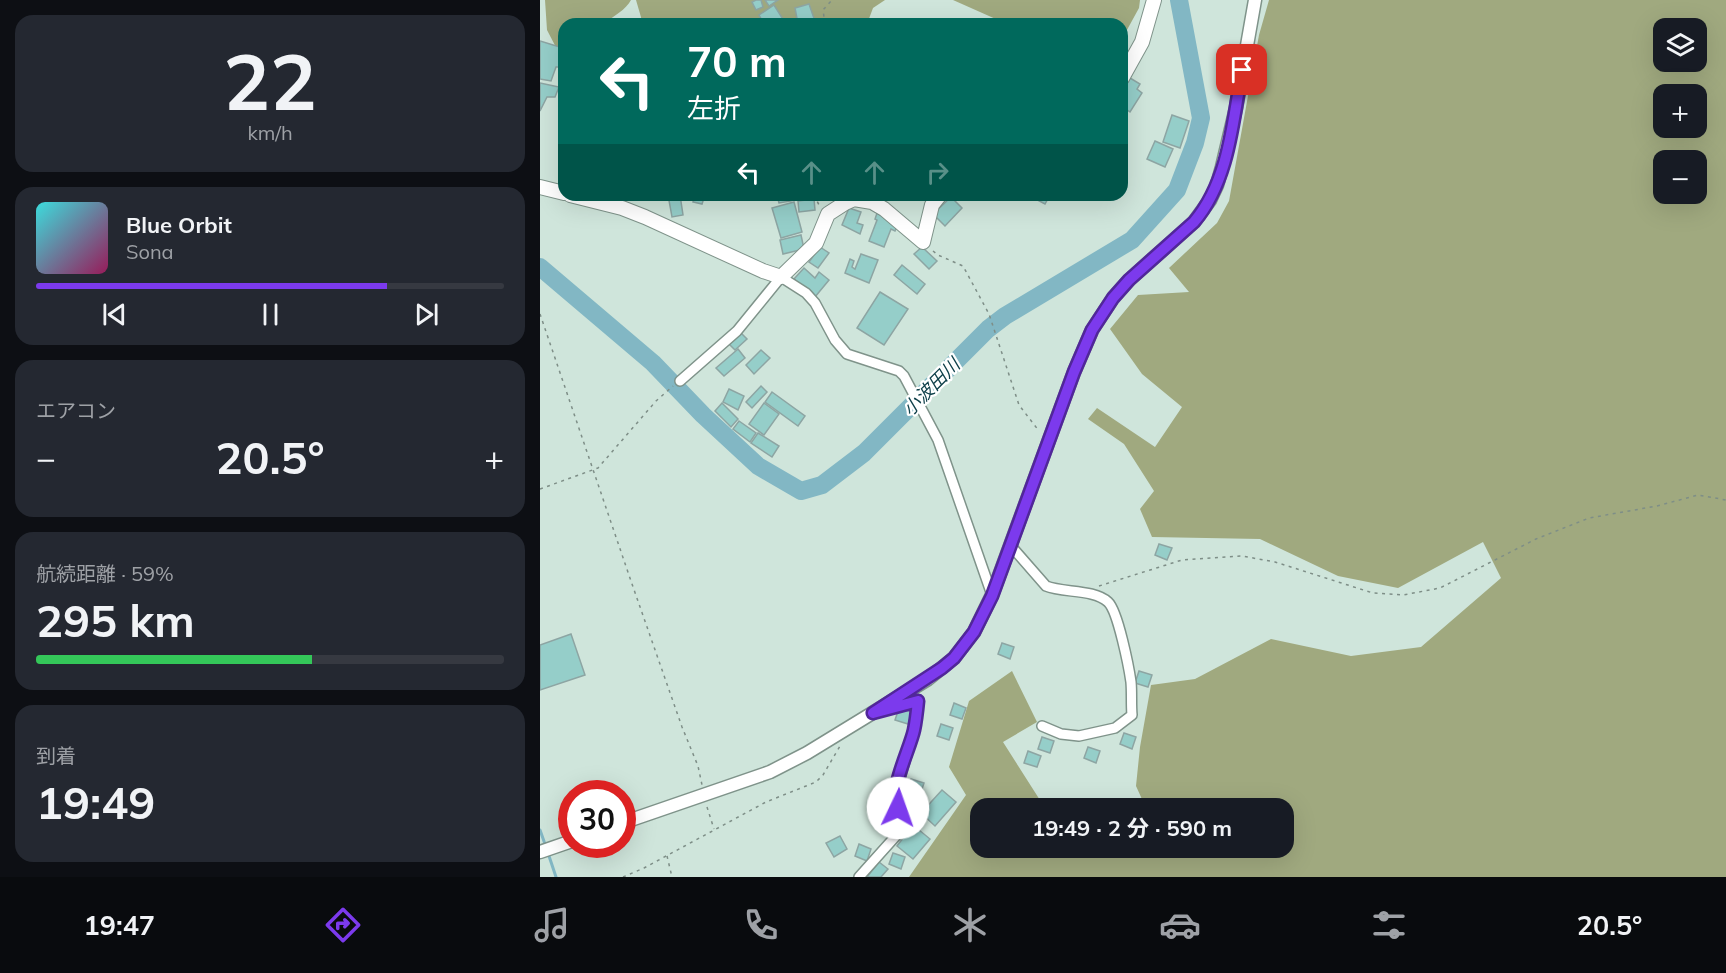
<!DOCTYPE html>
<html lang="ja">
<head>
<meta charset="utf-8">
<style>
	body { margin:0; font-family:Mulish,"Noto Sans JP",sans-serif; background:#242831; color:#f1f3f6; height:100vh; display:flex; flex-direction:column; font-size:22px; white-space:nowrap }
	* { box-sizing:border-box; margin:0 }
	p { font-size:20px; color:#9ea1a6 }
	.icon { flex:none; width:33px; height:33px; fill:none; stroke:currentColor; stroke-width:2; stroke-linecap:round; stroke-linejoin:round }
	.map { position:relative; flex:1; overflow:hidden }
	.panel { display:flex; flex-direction:column; gap:15px; padding:15px; background:#0d0f14; width:540px }
	.panel>* { flex:none }
	.hud { position:absolute; left:18px; top:18px; width:570px; height:183px; border-radius:18px; box-shadow:0 6px 24px #0002; background:#00695c; color:#fff; overflow:hidden }
	.buttons { position:absolute; left:1113px; top:18px; display:grid; gap:12px }
	.buttons a { display:grid; place-items:center; width:54px; height:54px; border-radius:12px; background:#171b24; box-shadow:0 6px 24px #0002; font-size:30px }
	.speed { position:absolute; left:18px; top:780px; display:flex; gap:12px; font-size:30px; font-weight:700; text-align:center }
	.speed>* { display:grid; place-content:center; width:78px; height:78px; border-radius:50%; background:#171b24; box-shadow:0 6px 24px #0002; line-height:1 }
	.speed .limit { border:9px solid #d22; background:#fff; color:#111 }
	.pin { position:absolute; display:grid; place-items:center; width:51px; height:51px; color:#fff; margin:-26px; border-radius:12px; box-shadow:0 3px 9px #0006 }
	.me { position:absolute; width:66px; margin:-33px; rotate:3deg; stroke-linejoin:round; filter:drop-shadow(0 0 4px #0008) }
	.turn { display:flex; align-items:center; gap:21px; height:126px; padding:0 30px; font-size:27px }
	.turn .icon { width:78px; height:78px; stroke-width:2.5 }
	.turn b { display:block; font-size:42px; line-height:51px }
	.lanes { display:flex; align-items:center; height:57px; padding:0 30px; background:#0003; justify-content:center; gap:30px; direction:ltr }
	.lanes .off { opacity:.35 }
	.big { font-size:45px; font-weight:700; line-height:1.1 }
	.panel .card { flex:1; display:flex; flex-direction:column; justify-content:center; gap:9px; min-width:0; padding:0 21px; border-radius:18px; background:#242831 }
	.panel .dial { align-items:center; gap:0 }
	.dial b { font-size:78px; line-height:1 }
	.song { display:flex; align-items:center; gap:18px }
	.cover { width:72px; height:72px; border-radius:9px; background:linear-gradient(135deg,hsl(180 70% 55%),hsl(330 70% 35%)) }
	.played { height:6px; border-radius:3px; background:linear-gradient(90deg,#7c3aed 75%,#363941 75%) }
	.keys { display:flex; justify-content:space-around; direction:ltr }
	.heat { display:flex; justify-content:space-between; align-items:center; font-size:33px; direction:ltr }
	.charge { height:9px; border-radius:4px; background:linear-gradient(90deg,#34c759 59%,#363941 0) }
	.trip { position:absolute; left:430px; top:798px; width:324px; height:60px; border-radius:18px; background:#171b24; box-shadow:0 6px 24px #0002; font-weight:700; line-height:60px; text-align:center }
	.tab-bar { display:flex; height:96px; justify-content:space-around; align-items:center; background:#090b0e; color:#9ea1a6 }
	.tab-bar .icon { width:42px; height:42px }
	.tab-bar .current { color:#7c3aed }
	.tab-bar b { font-size:27px; color:#f1f3f6 }
	main { display:flex; flex:1; min-height:0 }
	.map>svg:first-child { display:block }
	.forest { fill:#a0a97f; fill-rule:evenodd }
	.lines { fill:none; stroke-linecap:round; stroke-linejoin:round }
	.stream { stroke:#82b7c4; stroke-width:3 }
	.river { stroke:#82b7c4; stroke-width:18 }
	.building { fill:#95cec9; stroke:#8da5a3; stroke-width:1.5 }
	.minor-casing { stroke:#7f938a; stroke-width:12 }
	.tertiary-casing { stroke:#7f938a; stroke-width:15 }
	.secondary-casing { stroke:#7f938a; stroke-width:16 }
	.path { stroke:#7e8e87; stroke-width:1.5; stroke-dasharray:3 4.5; stroke-linecap:butt }
	.minor { stroke:#fff; stroke-width:9 }
	.tertiary { stroke:#fff; stroke-width:12 }
	.secondary { stroke:#fff; stroke-width:14 }
	.route-casing { stroke:#51269a; stroke-width:15 }
	.route { stroke:#7c3aed; stroke-width:10 }
	.labels { text-anchor:middle; dominant-baseline:central; stroke-width:4.5; stroke-linejoin:round; paint-order:stroke }
	.water-label { font-size:18px; font-style:italic; fill:#0f404a; stroke:#fff }
</style>
</head>
<body>
<main>
<section class="panel">
<div class="card dial"><b>22</b><p>km/h</p></div>
<div class="card">
<div class="song"><i class="cover"></i><div><b>Blue Orbit</b><p>Sona</p></div></div>
<div class="played"></div>
<div class="keys"><svg class="icon" aria-label="previous" viewBox="0 0 24 24"><path d="M18 5L8 12l10 7zM5 5v14"/></svg><svg class="icon" aria-label="pause" viewBox="0 0 24 24"><path d="M8 5v14M16 5v14"/></svg><svg class="icon" aria-label="next" viewBox="0 0 24 24"><path d="M6 5l10 7-10 7zM19 5v14"/></svg></div>
</div>
<div class="card"><p>エアコン</p>
<div class="heat"><a>−</a><b class="big">20.5°</b><a>+</a></div>
</div>
<div class="card"><p>航続距離 · 59%</p><b class="big">295 km</b><div class="charge"></div></div>
<div class="card"><p>到着</p><b class="big">19:49</b></div>
</section>
<div class="map">
<svg width="1186" height="877" viewBox="0 0 1186 877">
	<rect width="100%" height="100%" fill="#cfe5db"/>
	<!-- forest -->
	<g class="forest">
		<path d="M 5,0 L 91,0 C 86,10 73,16 64,24 L 24,24 L 24,53 L 20,55 L 7,30 Z"/>
		<polygon points="96,0 345,0 333,8 327,24 103,24"/>
		<polygon points="413,0 600,0 599,8 582,39 582,24 467,24"/>
		<path d="M 729,0 L 1186,0 L 1186,877 L 369,877 L 426,795 L 409,767 L 429,701 L 472,671 L 497,722 L 463,742 L 505,808 L 441,808 L 441,848 L 567,848 L 572,853 L 588,848 L 744,848 L 744,808 L 606,808 L 596,786 L 600,747 L 611,685 L 655,679 L 731,639 L 811,656 L 881,647 L 961,578 L 943,542 L 858,588 L 798,576 L 720,539 L 612,537 L 600,509 L 614,491 L 584,444 L 548,419 L 557,408 L 615,447 L 642,407 L 602,374 L 570,329 L 598,295 L 649,292 L 629,268 L 677,223 L 689,201 L 719,35 ZM 1156,28 L 1156,62 L 1124,62 L 1124,28 ZM 1156,94 L 1156,128 L 1124,128 L 1124,94 ZM 1156,160 L 1156,194 L 1124,194 L 1124,160 Z"/>
	</g>
	<g class="lines">
		<!-- stream -->
		<g class="stream">
			<polyline points="0,830 6,847"/>
			<polyline points="8,853 16,877"/>
		</g>
		<!-- river -->
		<polyline class="river" points="0,267 113,363 163,415 218,466 261,491 282,485 324,453 448,329 465,316 592,240 637,190 655,143 661,118 639,0"/>
	</g>
	<!-- building -->
	<g class="building">
		<polygon points="216,0 221,0 223,7 216,10 212,2"/>
		<polygon points="225,0 238,0 229,6"/>
		<polygon points="269,4 276,24 258,24 255,8"/>
		<polygon points="234,5 246,24 224,24 219,15"/>
		<polygon points="0,41 23,48 19,67 16,67 11,81 0,79"/>
		<polygon points="590,78 600,84 597,89 602,93 590,112 582,106 582,93"/>
		<polygon points="0,83 19,87 15,97 7,97 0,111"/>
		<polygon points="632,115 649,121 640,148 623,142"/>
		<polygon points="615,141 633,149 625,167 607,159"/>
		<polygon points="128,195 140,195 143,215 132,217"/>
		<polygon points="155,195 164,198 162,204 153,202"/>
		<polygon points="237,195 250,195 251,201 239,203"/>
		<polygon points="491,195 510,195 505,204 490,196"/>
		<polygon points="411,197 422,208 405,226 393,214"/>
		<polygon points="274,199 275,210 259,212 258,201"/>
		<polygon points="254,202 262,232 241,238 232,208"/>
		<polygon points="309,208 321,212 317,223 323,225 320,234 302,225"/>
		<polygon points="337,213 358,224 355,231 351,229 344,247 329,241 337,220 335,219"/>
		<polygon points="261,235 264,249 243,254 240,240"/>
		<polygon points="280,247 289,253 278,268 269,262"/>
		<polygon points="382,247 397,261 389,269 374,254"/>
		<polygon points="321,254 338,260 329,283 305,273 310,259 314,261 312,267 315,269"/>
		<polygon points="362,265 385,284 377,294 354,275"/>
		<polygon points="264,268 275,278 279,272 289,280 275,297 254,279"/>
		<polygon points="340,292 368,309 344,345 317,328"/>
		<polygon points="199,331 207,339 195,350 187,342"/>
		<polygon points="198,349 205,358 184,376 176,368"/>
		<polygon points="221,350 230,358 214,374 206,365"/>
		<polygon points="221,386 227,392 212,408 206,402"/>
		<polygon points="189,389 204,396 198,410 183,402"/>
		<polygon points="232,392 265,416 258,426 225,402"/>
		<polygon points="182,403 198,419 191,427 175,411"/>
		<polygon points="224,403 239,414 224,435 209,424"/>
		<polygon points="199,421 216,433 210,442 193,429"/>
		<polygon points="218,433 239,446 232,457 211,443"/>
		<polygon points="619,544 632,548 627,560 615,555"/>
		<polygon points="31,634 45,675 0,690 0,645"/>
		<polygon points="462,643 474,647 470,659 458,654"/>
		<polygon points="599,671 612,675 608,687 595,683"/>
		<polygon points="414,703 426,708 422,719 410,715"/>
		<polygon points="359,708 372,712 368,724 355,720"/>
		<polygon points="401,724 413,728 409,740 397,736"/>
		<polygon points="584,733 596,737 592,749 580,744"/>
		<polygon points="502,737 514,741 510,753 498,749"/>
		<polygon points="548,747 560,751 556,763 544,758"/>
		<polygon points="488,751 501,756 497,767 484,763"/>
		<polygon points="371,779 384,783 380,795 367,791"/>
		<polygon points="402,790 416,802 395,826 381,813"/>
		<polygon points="372,798 385,802 380,814 368,810"/>
		<polygon points="342,803 354,808 350,819 338,815"/>
		<polygon points="373,825 390,839 373,859 357,846"/>
		<polygon points="300,836 307,849 294,857 286,843"/>
		<polygon points="319,844 331,849 327,861 315,856"/>
		<polygon points="353,853 365,857 361,869 349,864"/>
		<polygon points="339,862 348,869 341,877 327,877"/>
	</g>
	<g class="lines">
		<!-- minor casing -->
		<g class="minor-casing">
			<g id="minor">
				<polyline points="140,381 197,331 241,277 266,293 275,303 295,340 307,354 359,371 364,376 398,440 452,595"/>
				<path d="M 471,546 L 506,586 C 523,593 554,589 568,602 C 578,611 589,668 591,682 C 592,693 591,704 592,715 L 575,728 L 539,736 L 521,734 L 502,726"/>
				<polyline points="319,877 371,819 358,808 355,804 356,792 374,730 378,701 341,711"/>
			</g>
		</g>
		<!-- tertiary casing -->
		<g class="tertiary-casing">
			<g id="tertiary">
				<polyline points="82,823 230,772 267,753 388,679 414,658 434,632 452,595 534,372 552,330 573,298 589,280 654,222 670,200 677,185 682,167 696,108 715,0"/>
				<polyline points="0,852 32,841"/>
			</g>
		</g>
		<!-- secondary casing -->
		<g class="secondary-casing">
			<g id="secondary">
				<polyline points="582,78 602,42 614,0"/>
				<polyline points="0,187 24,193"/>
				<polyline points="30,195 82,208 105,217 223,271 241,277 276,243 288,214 305,203 314,199 332,202 344,209 383,242 392,205 400,195"/>
			</g>
		</g>
		<!-- path -->
		<g class="path">
			<polyline points="285,24 283,10 292,0"/>
			<polyline points="274,195 279,205"/>
			<polyline points="393,251 398,255 423,266 449,314 479,405 499,431"/>
			<polyline points="0,314 92,584 142,727 158,766 162,785"/>
			<polyline points="0,489 58,468 116,401 133,386"/>
			<polyline points="559,586 642,560 702,556 735,562 833,593 863,595 900,588 996,539 1049,518 1117,506 1158,495 1186,500"/>
			<polyline points="167,807 174,829"/>
			<polyline points="127,856 132,877"/>
			<polyline points="83,877 104,868 226,802 276,782 283,775 300,746"/>
		</g>
		<!-- minor -->
		<use href="#minor" class="minor"/>
		<!-- tertiary -->
		<use href="#tertiary" class="tertiary"/>
		<!-- secondary -->
		<use href="#secondary" class="secondary"/>
	</g>
	<g class="lines">
		<!-- route casing -->
		<g class="route-casing">
			<path id="route" d="M 358,808 C 348,791 370,749 374,730 C 376,721 377,711 378,701 L 333,713 L 402,668 L 414,658 L 434,632 L 452,596 L 534,372 L 552,330 L 573,298 L 589,280 L 654,222 C 689,181 693,121 702,70"/>
		</g>
		<!-- route -->
		<use href="#route" class="route"/>
	</g>
	<g class="labels">
		<!-- water labels -->
		<g class="water-label">
			<text transform="translate(391 387) rotate(-45)">小波田川</text>
		</g>
	</g>
</svg>
<div class="buttons">
<a><svg class="icon" aria-label="layers" viewBox="0 0 24 24"><path d="M12 4l9 5-9 5-9-5zM3 14l9 5 9-5"/></svg></a>
<a>+</a>
<a>−</a>
</div>
<div class="speed"><div class="limit">30</div></div>
<div class="pin" style="left:702px;top:70px;background:#d93025"><svg class="icon" aria-label="arrive" viewBox="0 0 24 24"><path d="M6 21V4h12l-3 4 3 4H6"/></svg></div>
<svg class="me" style="left:358px;top:808px" viewBox="-20 -20 40 40"><circle r="19" fill="#fff"/><path d="M0-13L10 11 0 6-10 11z" fill="#7c3aed"/></svg>
<div class="trip">19:49 · 2 分 · 590 m</div>
<div class="hud">
<div class="turn"><svg class="icon" aria-label="left" viewBox="0 0 24 24"><path d="M17 20v-9H6M10 6l-5 5 5 5"/></svg><div><b>70 m</b>左折</div></div>
<div class="lanes"><svg class="icon" aria-label="left" viewBox="0 0 24 24"><path d="M17 20v-9H6M10 6l-5 5 5 5"/></svg><svg class="icon off" aria-label="ahead" viewBox="0 0 24 24"><path d="M12 20V5M6 11l6-6 6 6"/></svg><svg class="icon off" aria-label="ahead" viewBox="0 0 24 24"><path d="M12 20V5M6 11l6-6 6 6"/></svg><svg class="icon off" aria-label="right" viewBox="0 0 24 24"><path d="M7 20v-9h11M14 6l5 5-5 5"/></svg></div>
</div>
</div>
</main>
<nav class="tab-bar">
<b>19:47</b>
<svg class="icon current" aria-label="directions" viewBox="0 0 24 24"><path d="M12 3l9 9-9 9-9-9zM9 14v-3h6M13 9l2 2-2 2"/></svg>
<svg class="icon" aria-label="music" viewBox="0 0 24 24"><path d="M9 18V5l10-2v13"/><circle cx="6" cy="18" r="3"/><circle cx="16" cy="16" r="3"/></svg>
<svg class="icon" aria-label="phone" viewBox="0 0 24 24"><path d="M5 4h4l2 5-3 2q2 4 5 5l2-3 5 2v4C11 20 4 13 5 4z"/></svg>
<svg class="icon" aria-label="climate" viewBox="0 0 24 24"><path d="M12 3v18M4 7l16 10M4 17L20 7"/></svg>
<svg class="icon" aria-label="car" viewBox="0 0 24 24"><path d="M5 17H2v-5l4-1 3-4h7l3 4 3 1v5h-3M9 17h6M6 11h13"/><circle cx="7" cy="17" r="2"/><circle cx="17" cy="17" r="2"/></svg>
<svg class="icon" aria-label="filters" viewBox="0 0 24 24"><path d="M4 7h16M4 17h16"/><circle cx="9" cy="7" r="2"/><circle cx="15" cy="17" r="2"/></svg>
<b>20.5°</b>
</nav>
</body>
</html>
